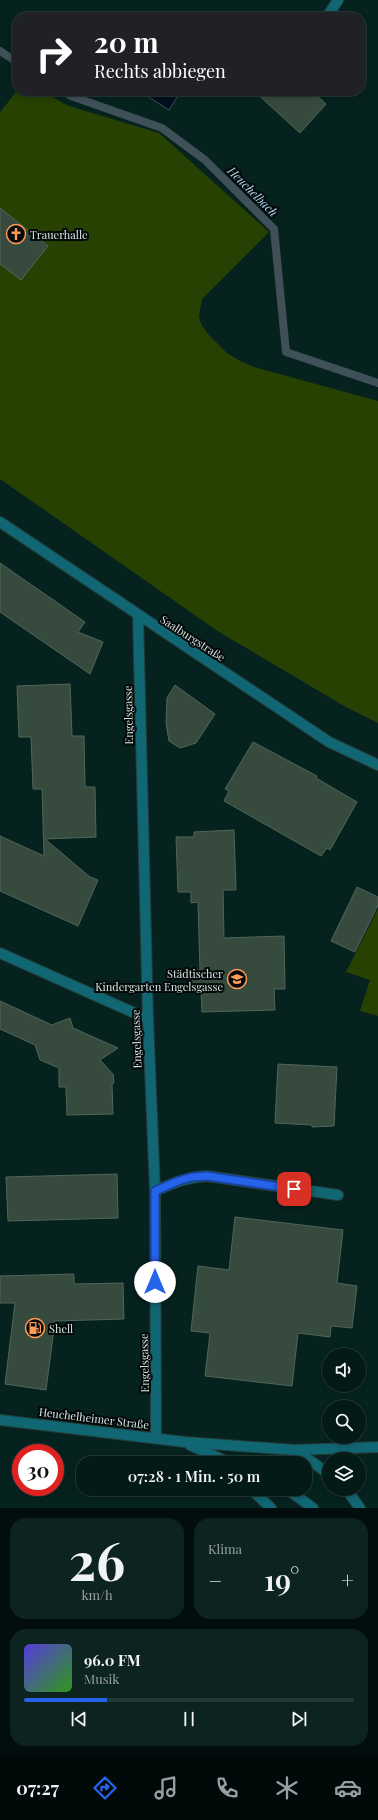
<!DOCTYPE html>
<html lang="de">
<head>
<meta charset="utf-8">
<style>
	body { margin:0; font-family:"Playfair Display",serif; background:#0d2320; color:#f1f3f6; height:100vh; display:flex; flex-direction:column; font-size:15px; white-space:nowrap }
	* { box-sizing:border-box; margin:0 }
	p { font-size:13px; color:#97a1a1 }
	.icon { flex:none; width:22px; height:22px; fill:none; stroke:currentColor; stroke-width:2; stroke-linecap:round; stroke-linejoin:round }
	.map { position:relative; height:1508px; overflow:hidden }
	.details { display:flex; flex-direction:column; gap:10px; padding:10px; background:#020e0d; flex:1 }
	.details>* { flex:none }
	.banner { position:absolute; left:12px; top:12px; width:354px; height:84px; border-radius:16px; box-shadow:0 2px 6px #0003,0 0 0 1px #253836; background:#202124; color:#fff; overflow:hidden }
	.tools { position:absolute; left:322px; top:1348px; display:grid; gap:8px }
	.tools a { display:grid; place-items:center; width:44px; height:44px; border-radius:50%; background:#041a17; box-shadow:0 2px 6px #0003,0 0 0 1px #253836; font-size:20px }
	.speed { position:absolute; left:12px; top:1444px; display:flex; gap:8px; font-size:20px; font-weight:700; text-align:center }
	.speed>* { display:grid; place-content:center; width:52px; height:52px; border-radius:50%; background:#041a17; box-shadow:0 2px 6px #0003,0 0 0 1px #253836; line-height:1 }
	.speed .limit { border:6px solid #d22; background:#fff; color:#111 }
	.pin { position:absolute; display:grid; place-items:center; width:34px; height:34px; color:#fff; margin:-17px; border-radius:8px; box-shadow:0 2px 6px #0006 }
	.me { position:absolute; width:44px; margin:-22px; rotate:0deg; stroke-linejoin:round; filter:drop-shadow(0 0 3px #0008) }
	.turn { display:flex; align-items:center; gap:14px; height:84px; padding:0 16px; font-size:18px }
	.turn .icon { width:52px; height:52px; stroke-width:2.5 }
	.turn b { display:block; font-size:28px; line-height:34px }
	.big { font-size:30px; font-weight:600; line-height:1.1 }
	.details .tile { flex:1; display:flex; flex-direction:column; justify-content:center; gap:6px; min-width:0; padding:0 14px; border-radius:16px; background:#0d2320 }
	.details .dial { align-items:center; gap:0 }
	.dial b { font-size:52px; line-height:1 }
	.song { display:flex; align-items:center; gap:12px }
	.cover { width:48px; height:48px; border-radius:6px; background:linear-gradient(135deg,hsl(250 70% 55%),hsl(110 70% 35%)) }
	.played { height:4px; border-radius:2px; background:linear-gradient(90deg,#2563eb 25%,#253836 25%) }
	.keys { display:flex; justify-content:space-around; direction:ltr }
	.heat { display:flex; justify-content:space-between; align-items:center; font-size:22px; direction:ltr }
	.details .tiles { flex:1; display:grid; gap:10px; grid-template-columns:1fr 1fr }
	.tile:last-child { grid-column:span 2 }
	.trip { position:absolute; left:76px; top:1456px; width:236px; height:40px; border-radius:16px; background:#041a17; box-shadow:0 2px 6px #0003,0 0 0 1px #253836; font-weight:600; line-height:40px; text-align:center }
	.dock { display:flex; height:64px; justify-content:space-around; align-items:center; background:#020a09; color:#97a1a1 }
	.dock .icon { width:28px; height:28px }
	.dock .current { color:#2563eb }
	.dock b { font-size:18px; color:#f1f3f6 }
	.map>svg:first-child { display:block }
	.green { fill:#264101 }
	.water { fill:#000f1e; stroke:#405059 }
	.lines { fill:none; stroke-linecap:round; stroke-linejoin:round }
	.stream { stroke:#405059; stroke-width:8 }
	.building { fill:#364b3e; stroke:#506659 }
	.service-casing { stroke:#233e3b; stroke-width:12 }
	.minor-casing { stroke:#233e3b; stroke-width:12 }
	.tertiary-casing { stroke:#233e3b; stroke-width:12 }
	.service { stroke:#116673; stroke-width:10 }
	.minor { stroke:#116673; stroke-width:10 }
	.tertiary { stroke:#116673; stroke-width:10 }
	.route-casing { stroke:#184099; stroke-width:10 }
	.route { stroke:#2563eb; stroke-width:7 }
	.labels { text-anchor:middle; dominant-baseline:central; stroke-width:4; stroke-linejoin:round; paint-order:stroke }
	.poi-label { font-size:11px; fill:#d7e7e4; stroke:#020908; text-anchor:start }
	.street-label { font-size:11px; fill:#d7e7e4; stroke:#020908 }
	.water-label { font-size:12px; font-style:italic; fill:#aed7f1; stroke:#020908 }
</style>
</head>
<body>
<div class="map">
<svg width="378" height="1508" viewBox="0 0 378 1508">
	<rect width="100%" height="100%" fill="#06221f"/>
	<!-- green -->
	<g class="green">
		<polygon points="17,91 41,91 69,106 159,133 269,232 202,299 199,316 201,324 208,334 227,353 240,361 254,367 378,401 378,723 346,707 219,632 0,479 0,112"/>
		<polygon points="378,909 378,1016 360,1011 370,980 346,972"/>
	</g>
	<!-- water -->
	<polygon class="water" points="139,91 181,91 169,110"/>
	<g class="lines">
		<!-- stream -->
		<g class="stream">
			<polyline points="0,51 17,62"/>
			<polyline points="64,91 71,96 162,128 205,160 274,229 286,352 378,383"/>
		</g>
	</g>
	<!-- building -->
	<g class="building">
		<polygon points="254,91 312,91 326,104 300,133"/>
		<polygon points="0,208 48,246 21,280 0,264"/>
		<polygon points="0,563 85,622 78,632 103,642 90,674 0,612"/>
		<polygon points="70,684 72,736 84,736 85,787 95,787 96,837 45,839 90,877 98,880 78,926 0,891 0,836 44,856 42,789 33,789 31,737 19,737 17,686"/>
		<polygon points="175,685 215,714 196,743 180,748 169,741 166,723 167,698"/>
		<polygon points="253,742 317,776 316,778 357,802 330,850 327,848 321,856 224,801 229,791 225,789"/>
		<polygon points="234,830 236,890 223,890 224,938 284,936 285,989 274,989 275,1010 202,1012 201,991 190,992 190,970 200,970 198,902 191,903 191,892 178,892 176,837 194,837 194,832"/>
		<polygon points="357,887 378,897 378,905 355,952 331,941"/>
		<polygon points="0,1001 52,1025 70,1018 73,1028 118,1048 100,1060 113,1074 114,1082 112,1085 113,1114 67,1115 66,1087 59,1087 59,1068 40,1060 35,1045 0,1029"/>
		<polygon points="278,1064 337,1067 334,1126 312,1127 312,1125 275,1123"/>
		<polygon points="117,1174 118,1218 8,1221 6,1177"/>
		<polygon points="235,1217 343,1230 337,1283 357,1286 352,1328 331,1326 330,1337 298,1333 292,1386 205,1376 210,1333 191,1331 198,1266 229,1270"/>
		<polygon points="74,1274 74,1284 123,1283 124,1319 55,1321 46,1390 5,1384 15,1303 0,1303 0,1276"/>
	</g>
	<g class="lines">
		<!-- service casing -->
		<g class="service-casing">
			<g id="service">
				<polyline points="327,17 338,0"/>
				<path d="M 155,1191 C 173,1183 187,1177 207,1176 L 338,1195"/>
			</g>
		</g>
		<!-- minor casing -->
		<g class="minor-casing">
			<g id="minor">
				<polyline points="138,616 148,1019 155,1191 156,1438"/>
				<polyline points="0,953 148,1019"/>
			</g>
		</g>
		<!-- tertiary casing -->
		<g class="tertiary-casing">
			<g id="tertiary">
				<polyline points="0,522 329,742 378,765"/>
				<polyline points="0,1420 185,1442 295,1450 378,1447"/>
				<polyline points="190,1445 230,1463"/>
				<polyline points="295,1450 329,1474"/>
				<polyline points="251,1489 271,1508"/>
				<polyline points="287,1489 313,1508"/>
				<polyline points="346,1489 360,1508"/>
			</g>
		</g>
		<!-- service -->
		<use href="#service" class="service"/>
		<!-- minor -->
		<use href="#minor" class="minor"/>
		<!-- tertiary -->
		<use href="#tertiary" class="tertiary"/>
	</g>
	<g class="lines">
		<!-- route casing -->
		<g class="route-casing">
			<polyline id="route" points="155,1282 155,1191 178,1181 192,1177 207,1176 294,1189"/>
		</g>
		<!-- route -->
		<use href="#route" class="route"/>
	</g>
	<!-- icons -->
	<defs>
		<g id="church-ring" transform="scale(1)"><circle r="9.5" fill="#020908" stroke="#ff9b59" stroke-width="1.5"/><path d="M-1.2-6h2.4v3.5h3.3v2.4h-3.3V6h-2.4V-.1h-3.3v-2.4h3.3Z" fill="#ff9b59"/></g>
		<g id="school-ring" transform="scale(1)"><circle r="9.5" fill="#020908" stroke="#ff9b59" stroke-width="1.5"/><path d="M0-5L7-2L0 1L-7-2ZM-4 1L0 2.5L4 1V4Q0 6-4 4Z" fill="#ff9b59"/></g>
		<g id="fuel-ring" transform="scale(1)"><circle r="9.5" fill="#020908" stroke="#ff9b59" stroke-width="1.5"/><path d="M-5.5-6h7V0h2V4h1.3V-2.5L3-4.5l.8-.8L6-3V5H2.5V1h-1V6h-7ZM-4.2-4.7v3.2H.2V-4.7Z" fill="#ff9b59"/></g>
	</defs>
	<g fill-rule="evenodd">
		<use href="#church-ring" x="16" y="234"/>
		<use href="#school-ring" x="237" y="979"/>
		<use href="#fuel-ring" x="35" y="1328"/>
	</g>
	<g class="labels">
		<!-- poi labels -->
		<g class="poi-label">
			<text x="30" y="234">Trauerhalle</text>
			<text x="223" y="973" text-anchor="end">Städtischer<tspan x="223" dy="13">Kindergarten Engelsgasse</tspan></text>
			<text x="49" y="1328">Shell</text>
		</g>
		<!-- street labels -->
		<g class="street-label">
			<text transform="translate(193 638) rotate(33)">Saalburgstraße</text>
			<text transform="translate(128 715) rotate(-91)">Engelsgasse</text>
			<text transform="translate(136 1039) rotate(-92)">Engelsgasse</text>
			<text transform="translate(144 1363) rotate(-91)">Engelsgasse</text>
			<text transform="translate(94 1418) rotate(7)">Heuchelheimer Straße</text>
		</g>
		<!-- water labels -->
		<g class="water-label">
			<text transform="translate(253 191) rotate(45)">Heuchelbach</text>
		</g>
	</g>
</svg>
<div class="tools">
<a><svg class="icon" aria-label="sound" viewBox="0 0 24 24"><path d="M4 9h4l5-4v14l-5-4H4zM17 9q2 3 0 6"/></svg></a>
<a><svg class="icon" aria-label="search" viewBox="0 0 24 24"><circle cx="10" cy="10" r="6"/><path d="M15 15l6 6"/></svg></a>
<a><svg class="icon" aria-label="layers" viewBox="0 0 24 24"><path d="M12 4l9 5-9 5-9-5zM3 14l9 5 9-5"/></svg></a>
</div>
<div class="speed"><div class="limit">30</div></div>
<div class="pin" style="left:294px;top:1189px;background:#d93025"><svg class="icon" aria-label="arrive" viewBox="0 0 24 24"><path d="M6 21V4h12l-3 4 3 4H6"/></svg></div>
<svg class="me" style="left:155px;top:1282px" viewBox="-20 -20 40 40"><circle r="19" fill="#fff"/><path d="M0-13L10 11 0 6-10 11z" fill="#2563eb"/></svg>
<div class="trip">07:28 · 1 Min. · 50 m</div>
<div class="banner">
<div class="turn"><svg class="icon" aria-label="right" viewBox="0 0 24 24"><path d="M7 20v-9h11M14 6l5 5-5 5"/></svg><div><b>20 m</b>Rechts abbiegen</div></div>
</div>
</div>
<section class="details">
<div class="tiles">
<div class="tile dial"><b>26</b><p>km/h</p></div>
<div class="tile"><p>Klima</p>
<div class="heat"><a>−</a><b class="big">19°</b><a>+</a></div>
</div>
<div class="tile">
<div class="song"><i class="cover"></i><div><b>96.0 FM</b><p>Musik</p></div></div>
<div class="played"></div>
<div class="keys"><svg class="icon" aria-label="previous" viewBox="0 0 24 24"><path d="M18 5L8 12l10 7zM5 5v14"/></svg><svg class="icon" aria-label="pause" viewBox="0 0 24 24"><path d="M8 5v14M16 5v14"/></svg><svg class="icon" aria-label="next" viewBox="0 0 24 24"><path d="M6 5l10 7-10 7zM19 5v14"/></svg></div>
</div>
</div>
</section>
<nav class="dock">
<b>07:27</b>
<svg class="icon current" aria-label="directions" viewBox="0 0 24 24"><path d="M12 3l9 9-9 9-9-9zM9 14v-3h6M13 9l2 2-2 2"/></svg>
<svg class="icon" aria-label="music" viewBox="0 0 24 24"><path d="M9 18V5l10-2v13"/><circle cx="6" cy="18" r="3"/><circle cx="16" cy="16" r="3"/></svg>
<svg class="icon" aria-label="phone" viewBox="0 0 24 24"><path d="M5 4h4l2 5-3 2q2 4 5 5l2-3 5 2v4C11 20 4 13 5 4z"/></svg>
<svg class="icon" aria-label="climate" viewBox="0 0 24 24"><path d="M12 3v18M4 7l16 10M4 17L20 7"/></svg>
<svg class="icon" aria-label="car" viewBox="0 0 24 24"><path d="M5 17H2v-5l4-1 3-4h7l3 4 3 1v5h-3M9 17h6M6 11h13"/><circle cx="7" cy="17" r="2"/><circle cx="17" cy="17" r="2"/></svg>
</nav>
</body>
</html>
